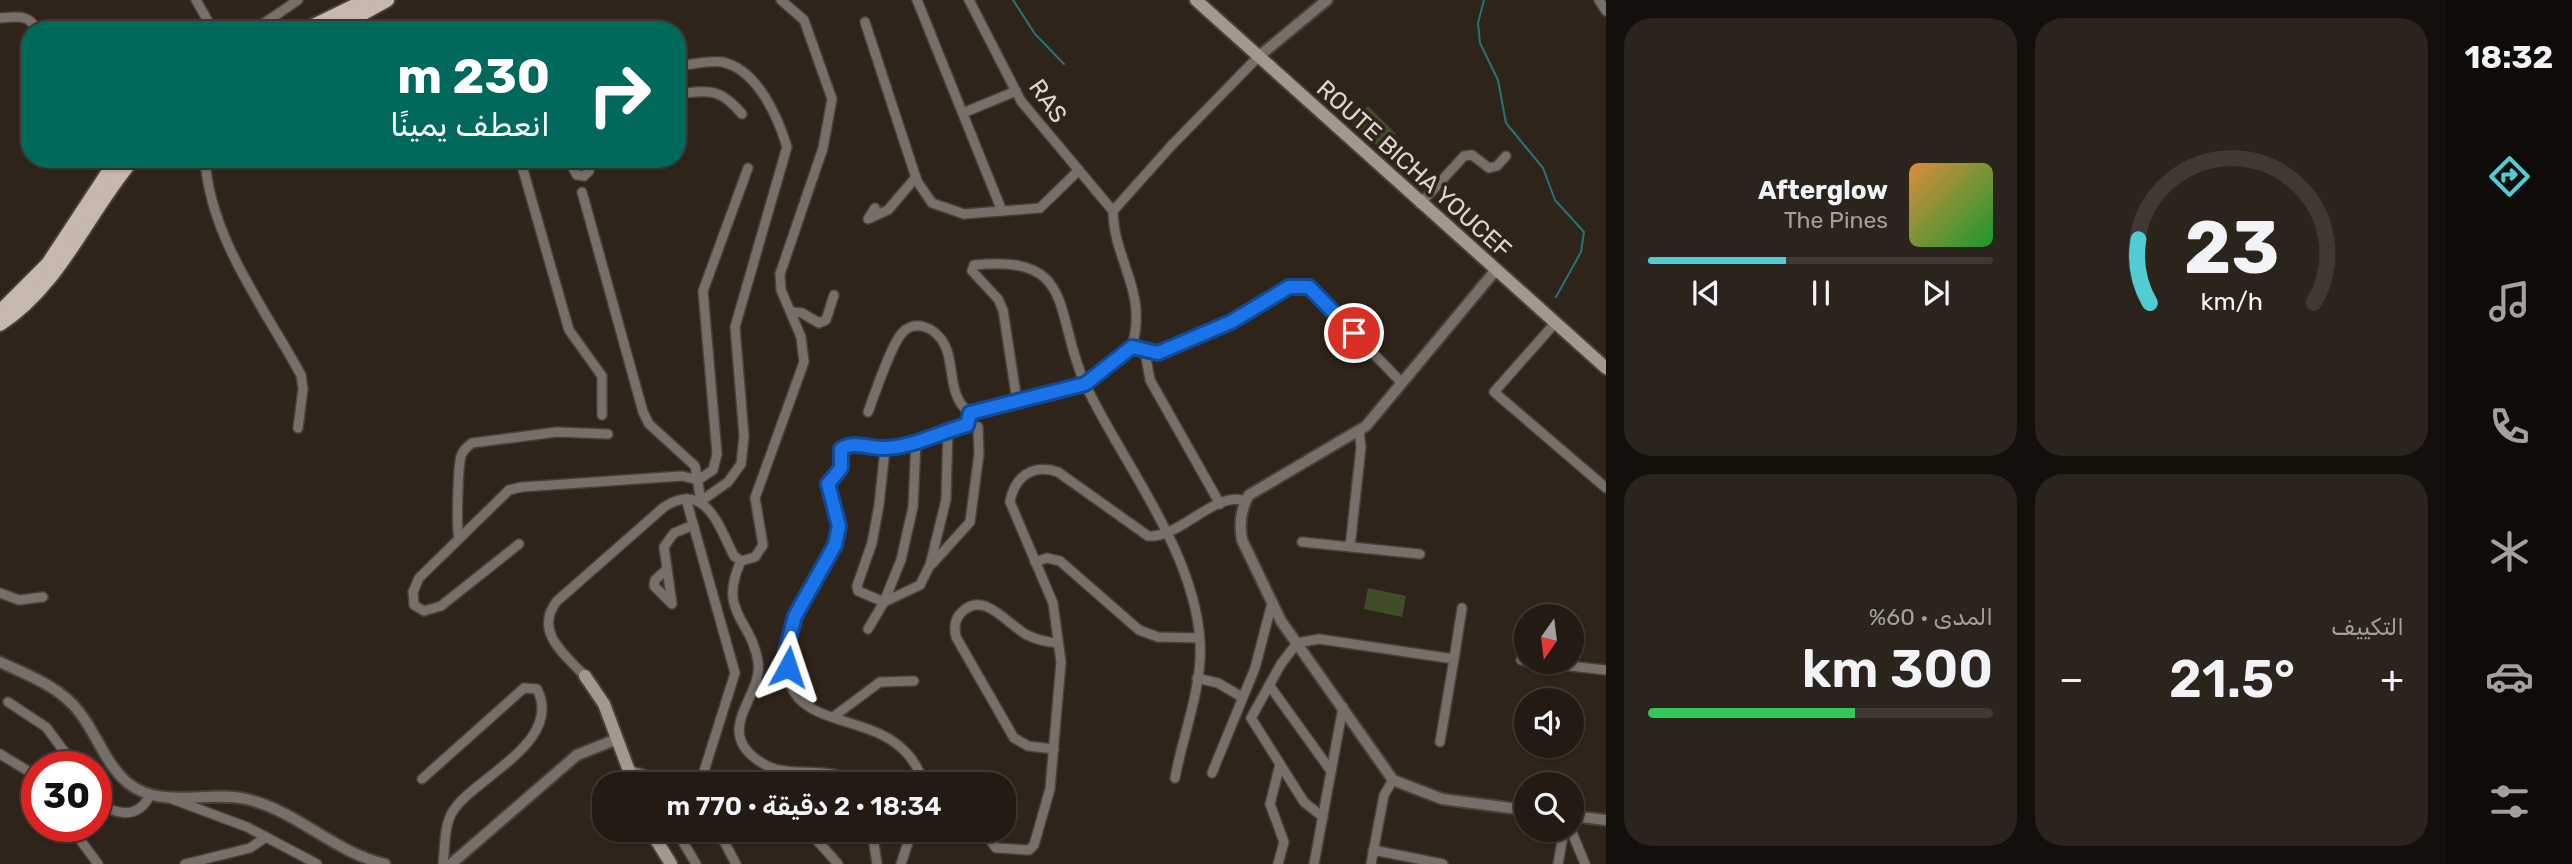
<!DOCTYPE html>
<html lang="ar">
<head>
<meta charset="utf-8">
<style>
	body { margin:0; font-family:Rubik,"Noto Naskh Arabic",sans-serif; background:#2b241c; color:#f1f3f6; direction:rtl; height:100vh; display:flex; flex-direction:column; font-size:26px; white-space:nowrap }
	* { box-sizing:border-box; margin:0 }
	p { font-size:23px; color:#a3a1a0 }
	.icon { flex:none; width:38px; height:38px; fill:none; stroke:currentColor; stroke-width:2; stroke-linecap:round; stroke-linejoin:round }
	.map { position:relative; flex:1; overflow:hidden; direction:ltr }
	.side { display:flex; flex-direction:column; gap:18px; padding:18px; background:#130f0a; width:840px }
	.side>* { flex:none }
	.banner { position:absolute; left:21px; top:21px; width:665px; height:147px; border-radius:28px; box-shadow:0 2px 5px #0004,0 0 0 2px #403933; direction:rtl; background:#00695c; color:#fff; overflow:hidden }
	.needle { width:46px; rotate:194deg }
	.tools { position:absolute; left:1514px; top:604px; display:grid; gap:14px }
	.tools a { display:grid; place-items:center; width:70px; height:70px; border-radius:50%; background:#231b13; box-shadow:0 2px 5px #0004,0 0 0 2px #403933; font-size:35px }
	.speed { position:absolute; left:21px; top:751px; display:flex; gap:14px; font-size:35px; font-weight:700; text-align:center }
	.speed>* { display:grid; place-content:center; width:91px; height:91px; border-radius:50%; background:#231b13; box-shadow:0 2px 5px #0004,0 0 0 2px #403933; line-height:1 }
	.speed .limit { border:10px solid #d22; background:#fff; color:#111 }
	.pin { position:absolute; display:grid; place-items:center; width:60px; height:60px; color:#fff; margin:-30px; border:4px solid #fff; border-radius:50%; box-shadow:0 2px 7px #0007 }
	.me { position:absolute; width:77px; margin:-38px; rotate:5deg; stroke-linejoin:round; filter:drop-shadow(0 0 5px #0008) }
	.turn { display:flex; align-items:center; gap:24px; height:147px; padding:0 21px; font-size:32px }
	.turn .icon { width:91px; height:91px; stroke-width:2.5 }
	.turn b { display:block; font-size:49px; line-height:60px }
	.big { font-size:52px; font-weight:600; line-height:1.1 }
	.side .tile { flex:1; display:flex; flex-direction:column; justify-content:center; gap:10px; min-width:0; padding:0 24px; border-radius:28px; background:#2b241c }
	.side .dial { align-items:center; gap:0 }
	.dial svg { height:182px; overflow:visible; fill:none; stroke:#403933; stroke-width:7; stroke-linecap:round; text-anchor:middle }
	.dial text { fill:#f1f3f6; stroke:none }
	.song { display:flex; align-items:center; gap:21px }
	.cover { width:84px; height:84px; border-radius:10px; background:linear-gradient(135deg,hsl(30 70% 55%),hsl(130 70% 35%)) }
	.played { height:7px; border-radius:4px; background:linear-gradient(90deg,#51ccd3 40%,#403933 40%) }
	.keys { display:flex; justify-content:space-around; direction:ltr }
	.heat { display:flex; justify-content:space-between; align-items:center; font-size:38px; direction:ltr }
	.charge { height:10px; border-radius:5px; background:linear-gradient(90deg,#34c759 60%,#403933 0) }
	.side .tiles { flex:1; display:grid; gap:18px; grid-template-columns:repeat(2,1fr) }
	.trip { position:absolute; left:592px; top:772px; width:424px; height:70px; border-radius:28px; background:#231b13; box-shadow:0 2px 5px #0004,0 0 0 2px #403933; font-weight:600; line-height:70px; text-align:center; direction:rtl }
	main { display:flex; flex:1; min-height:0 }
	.menu { display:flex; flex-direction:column; width:126px; justify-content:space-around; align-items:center; background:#0e0b08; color:#a3a1a0 }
	.menu .icon { width:49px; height:49px }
	.menu .on { color:#51ccd3 }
	.menu b { font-size:32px; color:#f1f3f6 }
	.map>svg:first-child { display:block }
	.green { fill:#414d29 }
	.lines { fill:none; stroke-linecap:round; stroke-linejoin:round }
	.stream { stroke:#25737e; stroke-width:2 }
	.minor-casing { stroke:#4b4036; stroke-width:12 }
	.tertiary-casing { stroke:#4b4036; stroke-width:14 }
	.secondary-casing { stroke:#4b4036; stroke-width:16 }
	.primary-casing { stroke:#4b4036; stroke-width:18 }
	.minor { stroke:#766f6a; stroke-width:9 }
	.tertiary { stroke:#766f6a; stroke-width:10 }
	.secondary { stroke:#a39890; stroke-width:12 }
	.primary { stroke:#c7b8ae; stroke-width:14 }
	.route-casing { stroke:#114b97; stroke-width:18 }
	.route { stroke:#1a73e8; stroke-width:12 }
	.labels { text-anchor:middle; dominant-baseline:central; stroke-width:7; stroke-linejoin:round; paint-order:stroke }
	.street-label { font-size:24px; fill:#ddd5ce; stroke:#2f2419 }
</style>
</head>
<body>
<main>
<nav class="menu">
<b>18:32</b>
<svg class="icon on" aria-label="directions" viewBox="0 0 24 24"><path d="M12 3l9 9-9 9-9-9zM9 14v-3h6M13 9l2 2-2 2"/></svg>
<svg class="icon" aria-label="music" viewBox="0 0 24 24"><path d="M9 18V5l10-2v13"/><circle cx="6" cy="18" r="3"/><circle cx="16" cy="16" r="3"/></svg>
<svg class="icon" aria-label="phone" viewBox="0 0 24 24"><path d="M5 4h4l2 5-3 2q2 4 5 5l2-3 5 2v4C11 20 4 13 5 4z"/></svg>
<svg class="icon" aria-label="climate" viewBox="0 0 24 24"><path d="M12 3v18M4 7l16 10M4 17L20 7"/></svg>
<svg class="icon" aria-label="car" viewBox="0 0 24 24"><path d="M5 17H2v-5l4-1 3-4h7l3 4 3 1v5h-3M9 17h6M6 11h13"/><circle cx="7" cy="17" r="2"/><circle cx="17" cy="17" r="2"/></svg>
<svg class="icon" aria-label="filters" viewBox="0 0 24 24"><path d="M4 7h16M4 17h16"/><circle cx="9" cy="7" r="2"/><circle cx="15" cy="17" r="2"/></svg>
</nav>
<section class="side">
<div class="tiles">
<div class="tile dial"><svg viewBox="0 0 100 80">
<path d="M14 69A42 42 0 1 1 86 69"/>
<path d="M14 69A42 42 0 0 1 9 41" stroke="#51ccd3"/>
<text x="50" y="56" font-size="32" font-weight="700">23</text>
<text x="50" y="72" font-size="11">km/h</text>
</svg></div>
<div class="tile">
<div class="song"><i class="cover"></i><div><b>Afterglow</b><p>The Pines</p></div></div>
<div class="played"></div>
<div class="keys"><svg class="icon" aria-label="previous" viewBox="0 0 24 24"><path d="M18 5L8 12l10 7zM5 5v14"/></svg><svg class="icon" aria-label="pause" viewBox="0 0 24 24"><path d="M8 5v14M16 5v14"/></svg><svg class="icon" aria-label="next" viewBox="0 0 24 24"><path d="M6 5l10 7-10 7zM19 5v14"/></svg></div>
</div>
<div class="tile"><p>التكييف</p>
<div class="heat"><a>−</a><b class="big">21.5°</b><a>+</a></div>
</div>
<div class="tile"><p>المدى · 60%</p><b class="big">300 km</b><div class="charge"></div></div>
</div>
</section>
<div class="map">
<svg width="1606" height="864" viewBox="0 0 1606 864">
	<rect width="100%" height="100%" fill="#2f2419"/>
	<!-- green -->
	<g class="green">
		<polygon points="1368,106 1396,134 1381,150 1353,122"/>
		<polygon points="1368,588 1406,596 1402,617 1364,609"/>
	</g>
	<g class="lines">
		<!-- stream -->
		<g class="stream">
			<polyline points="1013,0 1035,34 1064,64"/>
			<polyline points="1484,0 1478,23 1480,43 1498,80 1506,123 1543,168 1555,200 1584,232 1581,252 1556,297"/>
		</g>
		<!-- minor casing -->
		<g class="minor-casing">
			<g id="minor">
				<polyline points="196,0 213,30"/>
				<polyline points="917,0 1002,211"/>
				<polyline points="969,0 1021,101 1113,211"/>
				<polyline points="1599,0 1606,11"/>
				<path d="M 0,18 C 15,17 29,13 37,30"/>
				<polyline points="865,22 917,181 932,203 964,214 1040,208 1078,171"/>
				<polyline points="254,30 298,0"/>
				<path d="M 677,94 C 710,90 720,88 742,114"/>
				<polyline points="963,113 1016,91"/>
				<path d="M 205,159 C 210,238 264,307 301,375 L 303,389 L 298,428"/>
				<polyline points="520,159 569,330 602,376 602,415"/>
				<polyline points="568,159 577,175 584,176 589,171 588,159"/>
				<path d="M 582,192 L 643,412 L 649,424 L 695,466 L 701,501 L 728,482 L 741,464 L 744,436 L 735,327 L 787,147 C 778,117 757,69 722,62 C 708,60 691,65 677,66"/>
				<polyline points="1420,204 1464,156 1472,155 1489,168 1497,166 1506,156"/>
				<polyline points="875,208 868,219 888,210 916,177"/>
				<polyline points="792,312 802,313 819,323 826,320 834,295"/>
				<polyline points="1556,322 1494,392 1606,488"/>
				<polyline points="1132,347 1158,353 1231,322 1289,287 1309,287 1402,383"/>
				<polyline points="1145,352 1150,380 1220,504"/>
				<path d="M 1017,401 L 1003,310 L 998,299 L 972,271 L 974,265 C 1077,254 1053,312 1085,384 C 1123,464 1194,550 1200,641 C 1203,686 1183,734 1175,778"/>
				<path d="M 868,412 C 875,394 891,344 903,332 C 915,320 932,327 941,339 C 957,360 945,395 970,413 L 1085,384 L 1132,347 C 1148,290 1114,262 1113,211 L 1171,146 L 1258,57"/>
				<polyline points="885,449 879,505 872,543 857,586 858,591 884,602 901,560 913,507 916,442"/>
				<polyline points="686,499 735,673 700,784"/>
				<path d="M 459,538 C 456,526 458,467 461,456 C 463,450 467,447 472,443 L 557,432 L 608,434"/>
				<polyline points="1302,542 1420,554"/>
				<polyline points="519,544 441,606 424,611 414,605 413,592 419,578 509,490 522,487 682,476 698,480 713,470 717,454 703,291 748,168"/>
				<polyline points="1350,547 1361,447 1359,430"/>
				<path d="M 741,561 C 717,613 752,619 758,662 C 764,696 710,731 762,763 C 790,781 829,763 856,784"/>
				<polyline points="1035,562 1047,558 1060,561 1139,630 1158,637 1199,638"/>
				<polyline points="932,564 970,522 979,454 978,427 967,425"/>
				<polyline points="667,569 655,580 654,586 672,604 664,547 674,533 691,526"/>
				<polyline points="0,593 19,600 43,597"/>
				<polyline points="868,629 884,602 920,585 930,565 946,500 948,430"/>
				<polyline points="1454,659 1462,608"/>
				<polyline points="1521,660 1526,661"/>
				<polyline points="1533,662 1606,670"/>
				<path d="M 585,676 C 565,655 533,631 557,601 L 664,507 C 706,480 719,527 734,556 L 741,561 L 755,557 L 763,545 L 755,498 L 804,362 L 801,337 L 781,290 L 780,274 L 823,148 L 832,99 L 804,20 L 781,0"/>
				<polyline points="1197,678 1218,683 1242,697"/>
				<polyline points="1269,685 1331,771"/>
				<polyline points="8,702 46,727 75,766"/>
				<polyline points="833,717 880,682 914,681"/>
				<path d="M 1054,749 L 1028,746 L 1014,738 L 956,637 C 954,628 954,619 962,612 C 984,590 1008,625 1027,635 C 1037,640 1047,642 1058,643"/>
				<polyline points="0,754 28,771 37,781"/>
				<polyline points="629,770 675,784"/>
				<polyline points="1212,773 1255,668 1272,603"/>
				<path d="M 422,779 L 524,688 L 537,689 C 564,742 475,777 453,811 C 444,824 445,848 443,864"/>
				<path d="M 924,784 C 900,707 809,736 790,684 C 775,645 802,602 820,569 C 828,555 836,546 838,531 C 840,516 832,498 828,484 L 841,468 L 841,449 C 854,440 870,449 885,448 C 914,447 940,432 967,425 L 970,413"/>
				<path d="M 96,799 C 114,816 138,820 150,795"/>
				<polyline points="172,799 247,827 317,864"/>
				<polyline points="1323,817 1304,802 1251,718 1281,664 1297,643 1319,639 1454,659 1440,742"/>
				<polyline points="70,826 98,864"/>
				<polyline points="676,830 696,864"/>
				<polyline points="718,830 736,864"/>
				<polyline points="788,830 813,836 838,864"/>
				<polyline points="872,830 877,864"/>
				<path d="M 983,830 L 996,848 L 1029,850 L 1034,845 L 1050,789 L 1061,662 L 1053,603 L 1010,502 C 1014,477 1033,463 1058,472 L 1148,536 C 1180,539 1216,489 1246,501"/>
				<polyline points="1571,830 1585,864"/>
				<polyline points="1373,850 1443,864"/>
				<polyline points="185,864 250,848 266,837"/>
				<polyline points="901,864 912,830"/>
				<polyline points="1278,864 1284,842 1270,804 1280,764"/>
				<polyline points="1314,864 1343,707"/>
				<polyline points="1371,864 1384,795 1393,780"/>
				<polyline points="1558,864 1564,830"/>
			</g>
		</g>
		<!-- tertiary casing -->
		<g class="tertiary-casing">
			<g id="tertiary">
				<polyline points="1258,57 1327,0"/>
				<path d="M 1495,271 L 1366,426 L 1249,495 C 1240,510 1239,524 1242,540 L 1281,621 L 1393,780 L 1442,799 L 1526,810"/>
				<path d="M 0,662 C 28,675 61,687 80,713 C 97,735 106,765 128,783 C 161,810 208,790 246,799 C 296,810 335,853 385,864"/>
				<polyline points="1572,816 1606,820"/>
				<polyline points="451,864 577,755 617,739"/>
			</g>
		</g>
		<!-- secondary casing -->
		<g class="secondary-casing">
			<g id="secondary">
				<polyline points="1196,0 1606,368"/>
				<polyline points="585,676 604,704 634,784"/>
				<polyline points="650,830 671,864"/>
			</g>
		</g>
		<!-- primary casing -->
		<g class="primary-casing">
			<g id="primary">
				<polyline points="305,30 367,0"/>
				<polyline points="333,30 387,0"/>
				<polyline points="0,312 48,264 117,159"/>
				<path d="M 0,324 C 61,284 87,213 133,159"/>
			</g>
		</g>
		<!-- minor -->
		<use href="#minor" class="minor"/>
		<!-- tertiary -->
		<use href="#tertiary" class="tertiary"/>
		<!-- secondary -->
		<use href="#secondary" class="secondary"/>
		<!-- primary -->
		<use href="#primary" class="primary"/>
	</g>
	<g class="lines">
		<!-- route casing -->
		<g class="route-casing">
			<path id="route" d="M 788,667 L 786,650 L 795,616 L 835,545 L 839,526 L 828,484 L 841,468 L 841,449 C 854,440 870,449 885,448 C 914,447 940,432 967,425 L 970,413 L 1085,384 L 1132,347 L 1158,353 L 1231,322 L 1289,287 L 1309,287 L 1354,333"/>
		</g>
		<!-- route -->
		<use href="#route" class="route"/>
	</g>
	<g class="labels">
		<!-- street labels -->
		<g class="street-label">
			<text transform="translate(1048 101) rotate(55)">RAS</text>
			<text transform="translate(1414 169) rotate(42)">ROUTE BICHA YOUCEF</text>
		</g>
	</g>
</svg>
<div class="tools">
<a><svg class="needle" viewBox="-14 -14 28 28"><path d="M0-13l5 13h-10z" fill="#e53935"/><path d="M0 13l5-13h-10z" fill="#a3a1a0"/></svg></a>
<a><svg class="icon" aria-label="sound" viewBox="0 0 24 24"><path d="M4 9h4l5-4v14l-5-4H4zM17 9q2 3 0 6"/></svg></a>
<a><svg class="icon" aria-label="search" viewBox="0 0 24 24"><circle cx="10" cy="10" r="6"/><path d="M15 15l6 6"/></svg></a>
</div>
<div class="speed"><div class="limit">30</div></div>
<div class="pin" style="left:1354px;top:333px;background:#d93025"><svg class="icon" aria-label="arrive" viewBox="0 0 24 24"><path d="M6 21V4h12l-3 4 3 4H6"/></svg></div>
<svg class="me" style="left:788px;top:667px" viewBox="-20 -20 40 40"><path d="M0-17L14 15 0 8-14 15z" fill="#1a73e8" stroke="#fff" stroke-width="4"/></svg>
<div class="trip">18:34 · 2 دقيقة · 770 m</div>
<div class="banner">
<div class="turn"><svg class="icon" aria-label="right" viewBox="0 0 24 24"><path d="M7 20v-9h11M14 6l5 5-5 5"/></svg><div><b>230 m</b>انعطف يمينًا</div></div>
</div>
</div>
</main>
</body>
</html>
